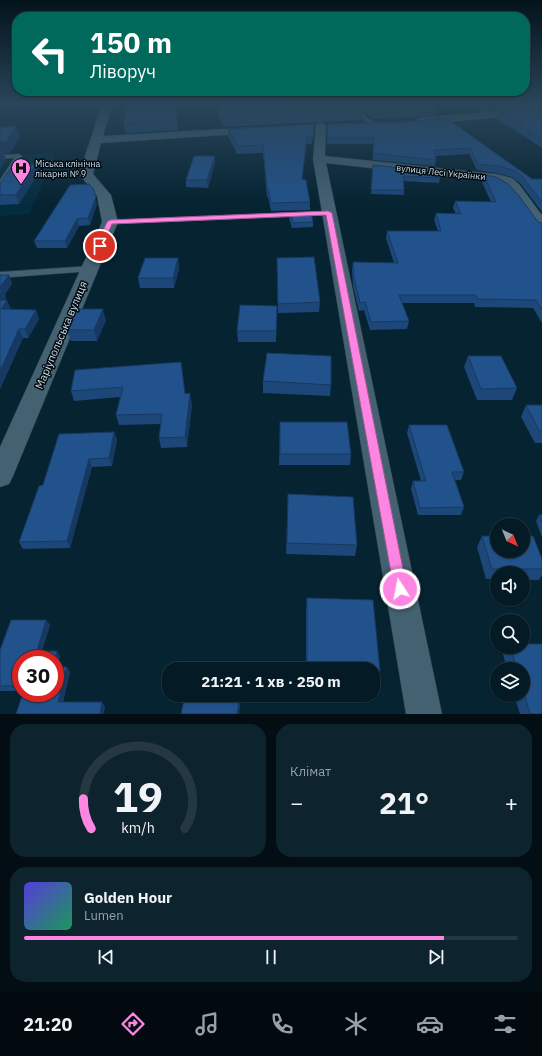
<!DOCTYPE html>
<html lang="uk">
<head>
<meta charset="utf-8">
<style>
	body { margin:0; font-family:"IBM Plex Sans",sans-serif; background:#0d232d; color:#f1f3f6; height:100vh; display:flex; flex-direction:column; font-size:15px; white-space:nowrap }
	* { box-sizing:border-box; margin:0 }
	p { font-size:13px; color:#97a1a7 }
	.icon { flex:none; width:22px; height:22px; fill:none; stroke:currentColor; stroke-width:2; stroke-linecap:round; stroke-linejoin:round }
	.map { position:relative; height:714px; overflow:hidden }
	.sheet { display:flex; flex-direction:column; gap:10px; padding:10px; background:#020e14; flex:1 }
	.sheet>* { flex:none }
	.hud { position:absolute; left:12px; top:12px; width:518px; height:84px; border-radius:16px; box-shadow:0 1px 3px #0004,0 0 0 1px #253842; background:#00695c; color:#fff; overflow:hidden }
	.needle { width:26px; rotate:137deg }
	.tools { position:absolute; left:490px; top:518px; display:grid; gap:8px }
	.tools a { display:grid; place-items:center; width:40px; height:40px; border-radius:50%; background:#041a25; box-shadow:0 1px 3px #0004,0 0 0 1px #253842; font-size:20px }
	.speed { position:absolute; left:12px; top:650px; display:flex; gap:8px; font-size:20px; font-weight:700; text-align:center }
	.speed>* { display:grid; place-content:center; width:52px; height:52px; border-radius:50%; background:#041a25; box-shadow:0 1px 3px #0004,0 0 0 1px #253842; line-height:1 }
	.speed .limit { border:6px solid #d22; background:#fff; color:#111 }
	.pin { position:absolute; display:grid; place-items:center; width:34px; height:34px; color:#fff; margin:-17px; border:2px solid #fff; border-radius:50%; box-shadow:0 1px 4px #0007 }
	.me { position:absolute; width:44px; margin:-22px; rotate:349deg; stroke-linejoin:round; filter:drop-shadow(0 0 3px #0008) }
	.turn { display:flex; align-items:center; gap:14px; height:84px; padding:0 12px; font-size:18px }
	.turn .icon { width:52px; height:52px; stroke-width:2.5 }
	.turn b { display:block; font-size:28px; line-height:34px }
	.big { font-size:30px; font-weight:700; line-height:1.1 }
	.sheet .tile { flex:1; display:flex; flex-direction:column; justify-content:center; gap:6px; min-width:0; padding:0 14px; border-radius:16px; background:#0d232d }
	.sheet .dial { align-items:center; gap:0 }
	.dial svg { height:104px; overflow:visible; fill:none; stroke:#253842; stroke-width:7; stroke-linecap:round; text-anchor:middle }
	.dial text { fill:#f1f3f6; stroke:none }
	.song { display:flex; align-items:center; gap:12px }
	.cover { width:48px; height:48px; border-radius:6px; background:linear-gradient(135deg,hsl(250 70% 55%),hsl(150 70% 35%)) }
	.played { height:4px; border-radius:2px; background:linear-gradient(90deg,#fd86e2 85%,#253842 85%) }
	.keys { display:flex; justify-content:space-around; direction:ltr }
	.heat { display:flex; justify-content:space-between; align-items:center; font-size:22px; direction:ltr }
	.sheet .tiles { flex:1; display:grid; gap:10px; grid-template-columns:1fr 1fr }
	.tile:last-child { grid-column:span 2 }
	.trip { position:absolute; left:162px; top:662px; width:218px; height:40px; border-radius:16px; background:#041a25; box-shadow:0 1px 3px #0004,0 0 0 1px #253842; font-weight:700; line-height:40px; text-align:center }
	.tabs { display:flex; height:64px; justify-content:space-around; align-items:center; background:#020a0f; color:#97a1a7 }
	.tabs .icon { width:28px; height:28px }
	.tabs .selected { color:#fd86e2 }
	.tabs b { font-size:18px; color:#f1f3f6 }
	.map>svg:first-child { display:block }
	.built { fill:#042c3f }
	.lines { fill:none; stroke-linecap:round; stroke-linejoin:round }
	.lane-casing { stroke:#2e3a44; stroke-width:1 }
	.street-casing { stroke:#2e3a44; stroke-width:1 }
	.lane { fill:#446172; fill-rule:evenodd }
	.street { fill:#446172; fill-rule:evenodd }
	.wall { fill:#1c4778 }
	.shaded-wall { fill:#173961 }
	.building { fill:#21528b; stroke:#173961 }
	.route { fill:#fd86e2; stroke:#a45793 }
	.labels { text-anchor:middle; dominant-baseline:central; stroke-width:3; stroke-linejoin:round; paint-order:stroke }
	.far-poi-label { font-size:9px; fill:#cfdfe9; stroke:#020b11; text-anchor:start }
	.far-street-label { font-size:9px; fill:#cfdfe9; stroke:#020b11 }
	.street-label { font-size:11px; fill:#cfdfe9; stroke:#020b11 }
</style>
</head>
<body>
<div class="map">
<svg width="542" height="714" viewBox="0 0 542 714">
	<rect width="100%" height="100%" fill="#052331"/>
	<!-- built -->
	<polygon class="built" points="56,153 29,214 0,216 0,155"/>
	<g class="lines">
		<!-- lane casing -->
		<g class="lane-casing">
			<g id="lane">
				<polygon points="347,105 353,105 374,123 374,125 370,125"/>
				<polygon points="501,105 508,105 522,113 517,114"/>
				<polygon points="19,154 22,156 3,187 0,187 0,180 14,158 0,159 0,155"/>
				<polygon points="329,211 332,211 332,215 110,224 106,222 110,220"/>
				<polygon points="90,266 93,267 94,269 93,271 0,278 0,272"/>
			</g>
		</g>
		<!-- street casing -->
		<g class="street-casing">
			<g id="street">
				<polygon points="102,105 112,105 103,136 256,127 262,130 256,133 101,143 93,174 111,195 118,222 13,476 9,484 0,487 0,447 102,222 97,196 79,174"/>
				<polygon points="542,108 542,114 419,124 414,121 419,118"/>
				<path d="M 321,122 L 326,125 L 325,156 L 496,174 L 512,178 L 519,184 L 542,215 L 542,230 L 537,228 C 526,214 512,187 495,182 L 326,163 L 442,714 L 406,714 L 313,159 L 316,125 Z"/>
			</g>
		</g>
		<!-- lane -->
		<use href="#lane" class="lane"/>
		<!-- street -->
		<use href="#street" class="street"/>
	</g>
	<!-- wall -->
	<g class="wall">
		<polygon points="176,105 178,130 125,133 124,123"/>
		<polygon points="218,105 435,105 434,116 372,119 362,111 361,120 224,127 219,117"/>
		<polygon points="473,105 507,105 506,110 484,112"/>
		<polygon points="511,105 542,105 542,107 517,109"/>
		<polygon points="542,108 542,148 497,119 499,112"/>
		<polygon points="446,118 532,179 542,179 542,212 520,183 512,177 496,173 477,170 469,154 436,156 436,160 435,166 373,160 373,144 327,144 328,124 406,122"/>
		<polygon points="314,124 312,144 306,144 302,179 310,202 310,210 271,211 268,197 267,197 263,153 237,154 228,136 228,129"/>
		<polygon points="215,156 215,163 208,188 186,187 186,180"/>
		<polygon points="373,165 440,178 439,183 403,181 404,190 404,195 371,194"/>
		<polygon points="38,173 19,204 0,205 0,183"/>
		<polygon points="484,175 538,222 542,223 542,323 533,308 475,307 474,303 402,303 409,321 407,329 370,330 364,310 359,311 353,286 352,270 353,262 394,263 386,238 387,231 438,231 434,220 436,213 456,214 453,208 455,201 491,202 482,182"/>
		<polygon points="97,204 90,225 79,226 67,248 37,248 34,241"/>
		<polygon points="290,213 313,222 313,227 292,228 289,218"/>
		<polygon points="178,258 179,269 174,288 140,288 138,278"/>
		<polygon points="277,258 320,302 319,312 278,313"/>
		<polygon points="0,275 9,275 12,284 5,294 6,298 5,300 11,309 10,309 36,310 39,319 28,338 23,338 0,389"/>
		<polygon points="277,306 276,342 238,342 237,331"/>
		<polygon points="106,320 97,341 71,341 67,330"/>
		<polygon points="468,356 517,388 512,400 477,400 464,367"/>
		<polygon points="75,370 186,394 192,404 187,447 161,448 159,438 161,424 119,425 116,415 120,397 74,401 71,391"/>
		<polygon points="263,381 331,385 330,396 263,393"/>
		<polygon points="526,405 542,405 542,443 535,443 521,417"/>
		<polygon points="280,422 351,454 350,465 279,465"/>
		<polygon points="409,425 464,472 461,480 455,480 464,507 461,515 418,515 411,489 413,481 421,481 407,433"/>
		<polygon points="114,432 117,440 112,466 92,467 70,548 23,549 19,542 43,485"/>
		<polygon points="288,494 357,545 355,556 286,554"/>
		<polygon points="539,515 542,515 542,537 536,521"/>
		<polygon points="482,536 542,559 542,575 539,580 523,580 523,573 497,573 497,579 486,579 477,547"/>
		<polygon points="307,598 380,671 377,680 373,680 373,669 306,669 306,608"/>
		<polygon points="46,620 50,625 42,651 60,656 57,667 70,672 63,702 105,707 103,714 16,714 55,693 21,659 21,691 0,691 0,650"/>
		<polygon points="507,647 523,647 542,714 520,714 514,695 523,695 523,669 507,669 503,654"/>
	</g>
	<!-- shaded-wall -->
	<g class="shaded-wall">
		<polygon points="486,105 507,105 506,110 484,112"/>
		<polygon points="16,126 20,137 10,153 4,154 6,160 0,170 0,142"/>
		<polygon points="215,156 215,163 208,188 207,180"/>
		<polygon points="36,164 38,173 19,204 16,195"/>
		<polygon points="94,190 97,204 90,225 88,218"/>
		<polygon points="77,219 79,226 67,248 65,241"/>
		<polygon points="178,258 179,269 174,288 173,278"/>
		<polygon points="9,275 12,284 5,294 6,298 0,307 0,287"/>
		<polygon points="7,300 11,309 5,318 1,309"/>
		<polygon points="103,309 106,320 97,341 94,330"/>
		<polygon points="36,310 39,319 28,338 25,329"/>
		<polygon points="19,329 23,338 0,389 0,371"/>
		<polygon points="190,393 192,404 187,447 185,437"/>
		<polygon points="114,432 117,440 112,466 109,458"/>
		<polygon points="89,459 92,467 70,548 67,541"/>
		<polygon points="46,620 50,625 40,656 37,651"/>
		<polygon points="57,651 60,656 56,672 55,670 55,659"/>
		<polygon points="67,667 70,672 62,707 58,702"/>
		<polygon points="240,695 242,695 239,714 237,714"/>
		<polygon points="102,702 105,707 103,714 100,714"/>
	</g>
	<!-- building -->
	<g class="building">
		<polygon points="126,105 176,105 177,120 124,123"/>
		<polygon points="219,105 353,105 223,111"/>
		<polygon points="369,105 435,105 373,108"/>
		<polygon points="542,108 542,138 499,112"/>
		<polygon points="446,118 532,179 542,179 542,202 522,176 514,170 498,166 478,164 470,148 434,150 436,160 373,153 374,138 327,138 328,124 406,122"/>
		<polygon points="314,124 313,137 307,137 302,179 306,180 310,202 271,203 268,189 267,189 263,145 237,146 228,129"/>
		<polygon points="16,126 7,141 0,142 0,127"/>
		<polygon points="194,156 215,156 207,180 186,180"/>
		<polygon points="36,164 16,195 0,195 0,183 13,165"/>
		<polygon points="373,165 438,172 440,178 403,176 404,190 371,190"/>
		<polygon points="484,175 496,177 508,184 519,196 538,222 542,223 542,310 536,300 478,299 476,295 399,295 409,321 371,322 365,302 360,303 354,278 353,262 398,263 387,231 441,231 436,213 461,214 455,201 496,202"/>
		<polygon points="89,184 94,190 96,197 88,218 77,219 65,241 34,241 70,185"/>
		<polygon points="311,212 313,222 293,223 290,213"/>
		<polygon points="314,257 320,302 278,304 277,258"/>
		<polygon points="145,258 178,258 173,278 138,278"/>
		<polygon points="0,275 9,275 0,287"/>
		<polygon points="0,290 3,290 0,294"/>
		<polygon points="0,300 7,300 1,309 36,310 25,329 19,329 0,371"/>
		<polygon points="240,305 277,306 276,331 237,331"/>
		<polygon points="77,309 103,309 94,330 67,330"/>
		<polygon points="267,353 331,356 331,385 263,381"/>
		<polygon points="468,356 501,356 517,388 481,389"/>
		<polygon points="181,362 185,394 190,393 185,437 159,438 162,414 116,415 123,387 71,391 75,370"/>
		<polygon points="526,405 542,405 542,432 540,432"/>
		<polygon points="280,422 347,422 351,454 280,454"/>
		<polygon points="409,425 447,425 464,472 452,472 464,507 420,508 413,481 426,481"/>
		<polygon points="114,432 109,458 89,459 67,541 19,542 39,486 43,485 59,434"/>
		<polygon points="288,494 353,497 357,545 287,543"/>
		<polygon points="539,515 542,515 542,523"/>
		<polygon points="482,536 497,536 497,551 523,551 523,536 533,536 542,559 542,569 492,569"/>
		<polygon points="307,598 373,600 380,671 373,671 373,669 332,669 307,668"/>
		<polygon points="11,620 46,620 37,651 57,651 55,659 21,659 21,686 0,686 0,650"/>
		<polygon points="523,644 542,644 542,714 530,714 523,690 523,669 517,669 510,647 523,647"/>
		<polygon points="191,666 216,669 191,669"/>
		<polygon points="55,667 67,667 58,702 102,702 100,714 16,714 23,693 55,693"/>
		<polygon points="185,695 240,695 237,714 181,714"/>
	</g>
	<!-- sky -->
	<linearGradient id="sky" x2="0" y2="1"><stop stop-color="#03131b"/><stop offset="0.51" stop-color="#2a455a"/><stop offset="1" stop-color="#2a455a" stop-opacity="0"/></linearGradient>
	<rect width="542" height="205" fill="url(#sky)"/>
	<!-- route -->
	<polygon class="route" points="328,211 332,213 407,589 405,593 400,595 396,593 394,589 326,215 112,224 102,247 96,246 107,222 110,220"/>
	<!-- icons -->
	<defs>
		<g id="hospital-pin" transform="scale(1)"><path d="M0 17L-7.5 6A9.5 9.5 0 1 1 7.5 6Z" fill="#fd86e2" stroke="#020b11"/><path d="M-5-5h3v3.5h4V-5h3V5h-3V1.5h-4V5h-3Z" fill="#111"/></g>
	</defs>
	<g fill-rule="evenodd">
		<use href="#hospital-pin" x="21" y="168"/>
	</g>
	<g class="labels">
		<!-- far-poi labels -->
		<g class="far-poi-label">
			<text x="35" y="163">Міська клінічна<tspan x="35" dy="10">лікарня № 9</tspan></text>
		</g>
		<!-- far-street labels -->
		<g class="far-street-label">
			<text transform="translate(441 172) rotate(6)">вулиця Лесі Українки</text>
		</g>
		<!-- street labels -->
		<g class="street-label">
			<text transform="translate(61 335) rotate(-67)">Маріупольська вулиця</text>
		</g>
	</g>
</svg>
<div class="tools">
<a><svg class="needle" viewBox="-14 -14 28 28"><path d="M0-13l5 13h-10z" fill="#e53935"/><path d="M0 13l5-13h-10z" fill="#97a1a7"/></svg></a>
<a><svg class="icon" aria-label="sound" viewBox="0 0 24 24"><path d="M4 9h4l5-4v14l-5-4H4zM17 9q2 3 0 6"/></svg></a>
<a><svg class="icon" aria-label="search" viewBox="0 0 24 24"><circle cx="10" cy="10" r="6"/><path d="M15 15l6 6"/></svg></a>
<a><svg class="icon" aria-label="layers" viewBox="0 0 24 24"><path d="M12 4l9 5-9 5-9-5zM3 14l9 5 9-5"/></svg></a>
</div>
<div class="speed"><div class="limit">30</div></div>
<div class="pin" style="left:100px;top:246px;background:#d93025"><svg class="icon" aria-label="arrive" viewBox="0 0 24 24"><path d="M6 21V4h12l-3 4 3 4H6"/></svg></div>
<svg class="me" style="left:400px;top:589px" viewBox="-20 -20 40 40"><circle r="17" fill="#fd86e2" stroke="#fff" stroke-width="3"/><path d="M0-11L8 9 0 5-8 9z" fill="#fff"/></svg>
<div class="trip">21:21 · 1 хв · 250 m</div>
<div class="hud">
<div class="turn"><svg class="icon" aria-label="left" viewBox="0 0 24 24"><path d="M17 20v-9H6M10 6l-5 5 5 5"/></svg><div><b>150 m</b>Ліворуч</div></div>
</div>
</div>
<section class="sheet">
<div class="tiles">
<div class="tile dial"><svg viewBox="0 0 100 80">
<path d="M14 69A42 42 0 1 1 86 69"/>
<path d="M14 69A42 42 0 0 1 8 46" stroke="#fd86e2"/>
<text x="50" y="56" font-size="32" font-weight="700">19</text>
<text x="50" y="72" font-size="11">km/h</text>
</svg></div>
<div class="tile"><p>Клімат</p>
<div class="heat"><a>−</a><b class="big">21°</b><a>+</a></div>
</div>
<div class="tile">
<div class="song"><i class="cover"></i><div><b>Golden Hour</b><p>Lumen</p></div></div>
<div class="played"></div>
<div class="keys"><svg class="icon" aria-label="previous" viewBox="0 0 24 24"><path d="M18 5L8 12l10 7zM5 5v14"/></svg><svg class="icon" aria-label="pause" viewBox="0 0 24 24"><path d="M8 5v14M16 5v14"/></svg><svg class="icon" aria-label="next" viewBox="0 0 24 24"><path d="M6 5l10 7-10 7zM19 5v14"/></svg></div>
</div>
</div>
</section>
<nav class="tabs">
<b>21:20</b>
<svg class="icon selected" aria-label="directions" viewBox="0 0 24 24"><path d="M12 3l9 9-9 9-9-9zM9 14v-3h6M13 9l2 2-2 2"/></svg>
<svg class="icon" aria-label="music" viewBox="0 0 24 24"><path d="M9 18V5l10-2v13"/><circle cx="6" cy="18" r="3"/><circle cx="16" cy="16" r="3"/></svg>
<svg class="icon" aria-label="phone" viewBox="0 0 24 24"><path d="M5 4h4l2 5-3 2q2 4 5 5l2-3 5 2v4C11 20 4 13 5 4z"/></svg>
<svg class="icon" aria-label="climate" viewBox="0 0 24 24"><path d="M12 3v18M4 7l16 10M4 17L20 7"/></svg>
<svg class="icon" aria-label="car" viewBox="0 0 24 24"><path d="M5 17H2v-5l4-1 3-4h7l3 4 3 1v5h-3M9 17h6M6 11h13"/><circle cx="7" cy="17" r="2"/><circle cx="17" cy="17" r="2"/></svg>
<svg class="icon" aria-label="filters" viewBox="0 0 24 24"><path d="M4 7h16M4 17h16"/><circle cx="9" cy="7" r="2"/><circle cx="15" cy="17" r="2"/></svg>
</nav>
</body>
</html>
